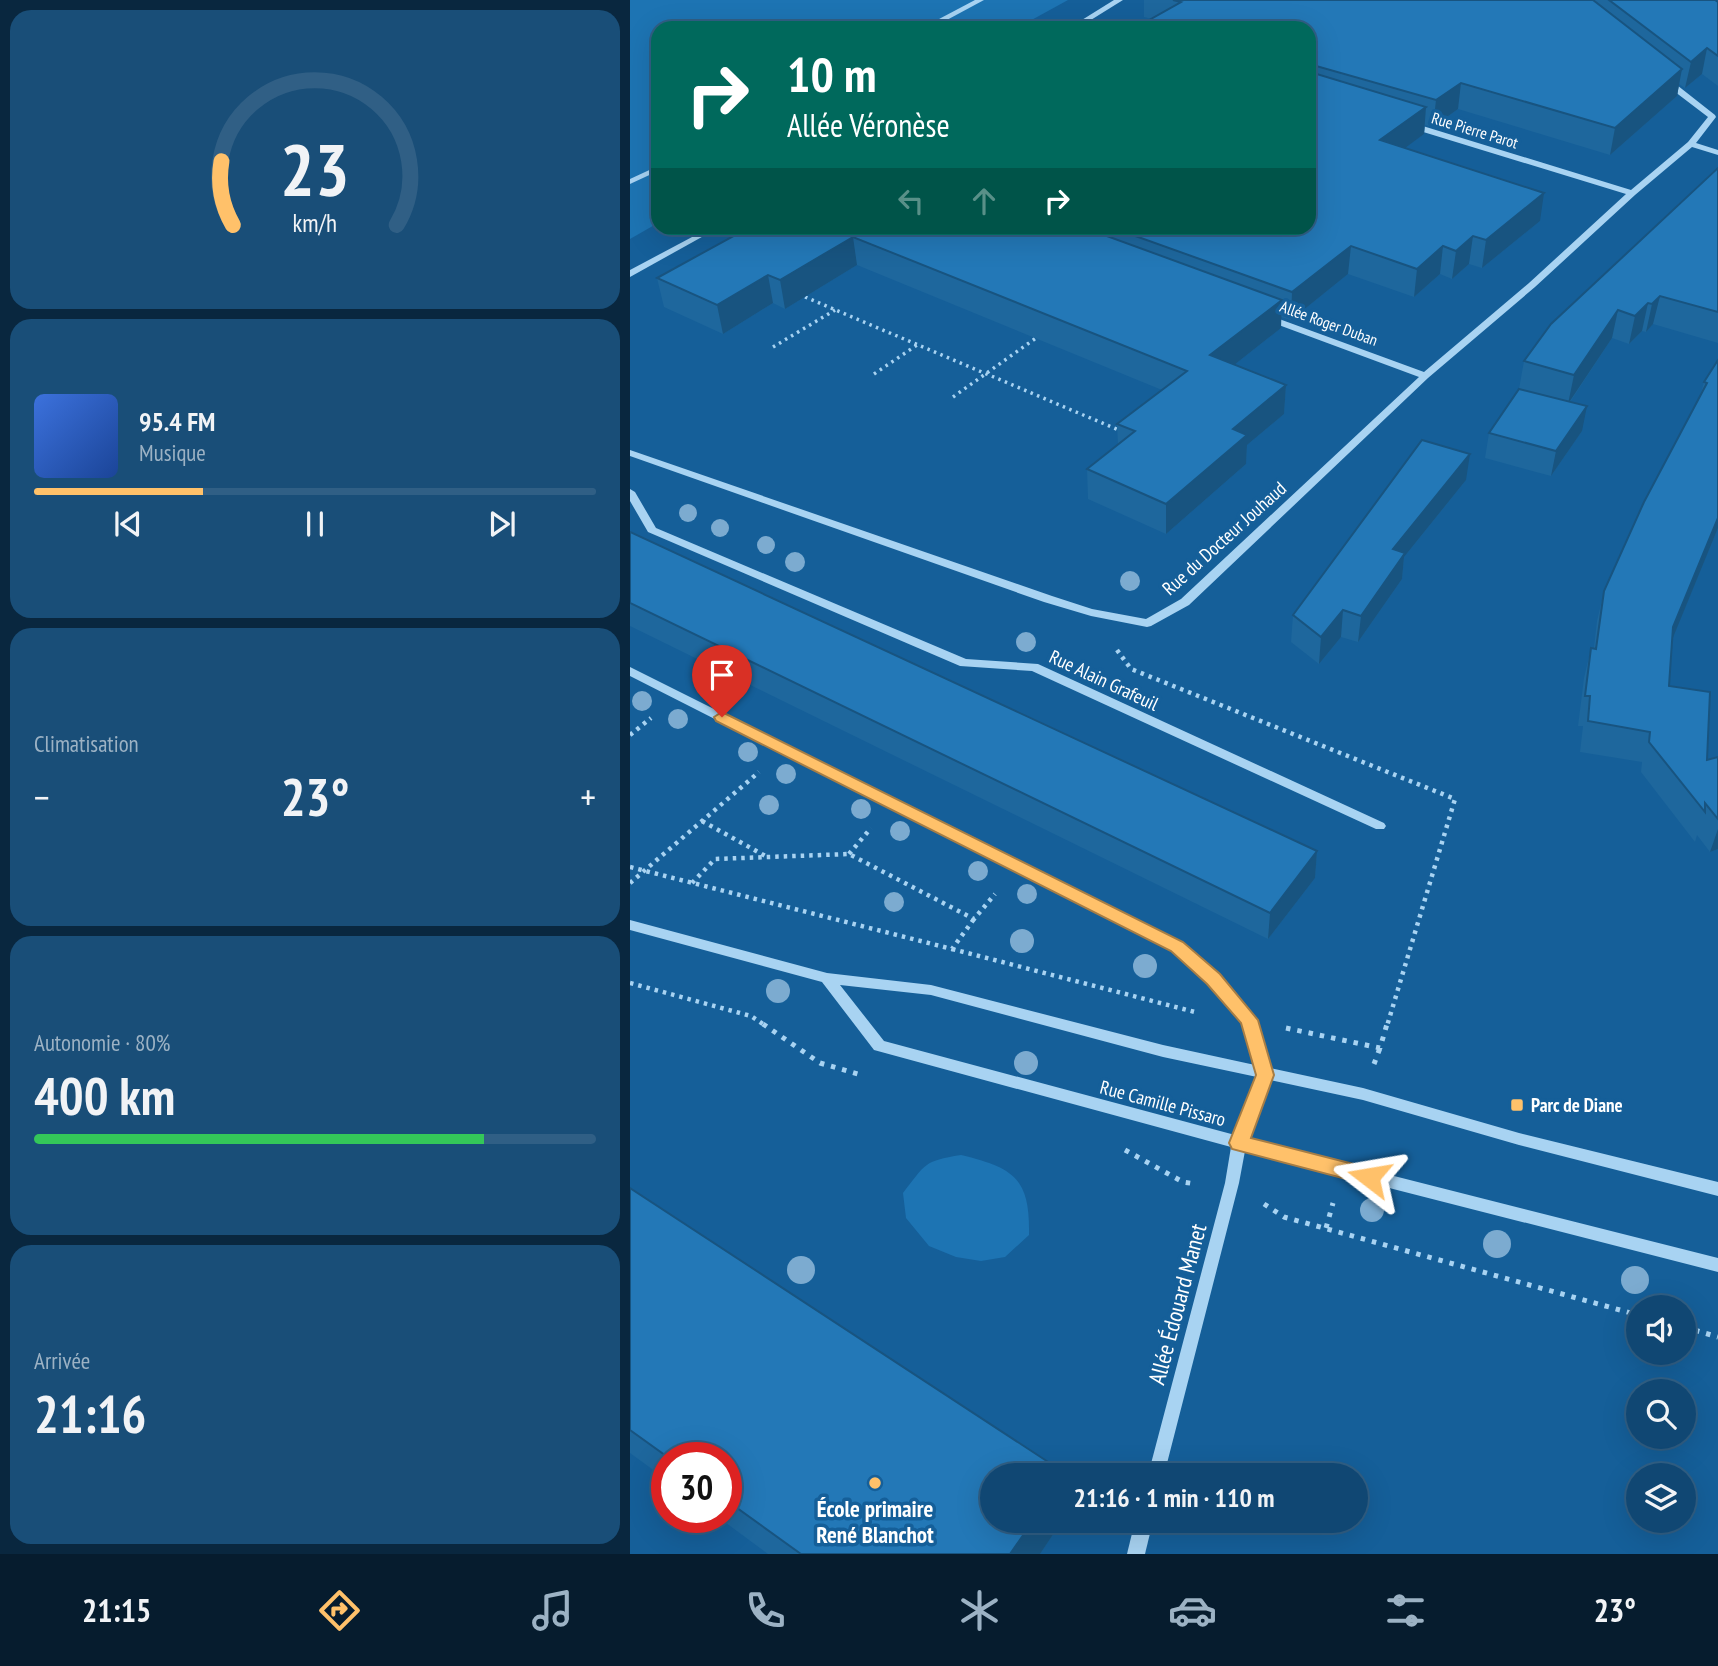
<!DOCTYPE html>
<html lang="fr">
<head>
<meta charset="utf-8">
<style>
	body { margin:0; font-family:"PT Sans Narrow",sans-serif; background:#194e78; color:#f1f3f6; height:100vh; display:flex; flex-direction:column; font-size:26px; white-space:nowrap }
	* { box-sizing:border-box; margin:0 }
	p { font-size:23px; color:#9cb2c4 }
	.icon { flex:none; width:38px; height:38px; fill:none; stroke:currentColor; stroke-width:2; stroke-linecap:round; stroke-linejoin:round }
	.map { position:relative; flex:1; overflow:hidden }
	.side { display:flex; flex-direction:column; gap:10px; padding:10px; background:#09273f; width:630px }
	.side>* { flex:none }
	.banner { position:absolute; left:21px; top:21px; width:665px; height:214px; border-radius:21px; box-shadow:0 7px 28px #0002,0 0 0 2px #305f85; background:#00695c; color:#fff; overflow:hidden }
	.fabs { position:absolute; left:996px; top:1295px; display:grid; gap:14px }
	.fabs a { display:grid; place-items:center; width:70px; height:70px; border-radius:50%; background:#104773; box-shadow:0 7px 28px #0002,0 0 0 2px #305f85; font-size:35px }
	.speed { position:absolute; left:21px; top:1442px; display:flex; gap:14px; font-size:35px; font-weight:700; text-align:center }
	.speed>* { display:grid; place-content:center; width:91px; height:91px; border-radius:50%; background:#104773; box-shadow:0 7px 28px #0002,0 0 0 2px #305f85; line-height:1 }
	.speed .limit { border:10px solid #d22; background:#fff; color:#111 }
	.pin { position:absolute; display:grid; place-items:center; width:60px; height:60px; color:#fff; margin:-72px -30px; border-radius:50% 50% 50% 0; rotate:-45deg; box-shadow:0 0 7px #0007 }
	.pin .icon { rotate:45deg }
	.me { position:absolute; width:77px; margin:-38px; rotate:284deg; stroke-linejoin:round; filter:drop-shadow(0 0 5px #0008) }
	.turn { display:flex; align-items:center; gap:24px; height:147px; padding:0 21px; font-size:32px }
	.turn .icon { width:91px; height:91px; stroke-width:2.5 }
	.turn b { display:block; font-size:49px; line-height:60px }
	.lanes { display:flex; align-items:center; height:66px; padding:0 21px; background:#0003; justify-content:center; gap:35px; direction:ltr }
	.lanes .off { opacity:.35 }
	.big { font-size:52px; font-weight:700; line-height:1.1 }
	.side .widget { flex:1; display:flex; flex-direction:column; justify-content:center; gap:10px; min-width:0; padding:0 24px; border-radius:21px; background:#194e78 }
	.side .dial { align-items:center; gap:0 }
	.dial svg { height:182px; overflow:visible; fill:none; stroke:#305f85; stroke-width:7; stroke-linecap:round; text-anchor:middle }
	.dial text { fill:#f1f3f6; stroke:none }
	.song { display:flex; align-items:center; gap:21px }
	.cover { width:84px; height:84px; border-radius:10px; background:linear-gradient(135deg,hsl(220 70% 55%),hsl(220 70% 35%)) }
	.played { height:7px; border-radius:4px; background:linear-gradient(90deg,#ffc16a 30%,#305f85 30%) }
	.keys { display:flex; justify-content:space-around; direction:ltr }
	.heat { display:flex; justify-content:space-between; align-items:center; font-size:38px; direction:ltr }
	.charge { height:10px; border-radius:5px; background:linear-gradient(90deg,#34c759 80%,#305f85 0) }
	.trip { position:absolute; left:350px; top:1463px; width:388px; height:70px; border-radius:35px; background:#104773; box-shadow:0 7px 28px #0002,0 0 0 2px #305f85; font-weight:700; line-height:70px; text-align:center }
	.dock { display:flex; height:112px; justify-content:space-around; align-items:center; background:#061c2e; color:#9cb2c4 }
	.dock .icon { width:49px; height:49px }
	.dock .selected { color:#ffc16a }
	.dock b { font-size:32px; color:#f1f3f6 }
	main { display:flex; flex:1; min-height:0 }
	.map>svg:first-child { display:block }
	.green { fill:#1d74b3 }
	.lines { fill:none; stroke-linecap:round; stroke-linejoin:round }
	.path-far2 { stroke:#a8d3f2; stroke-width:3.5; stroke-dasharray:2.5 4.5; stroke-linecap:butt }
	.path-far1 { stroke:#a8d3f2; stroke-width:4.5; stroke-dasharray:3.5 5; stroke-linecap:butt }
	.path { stroke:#a8d3f2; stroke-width:5; stroke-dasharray:4.5 7; stroke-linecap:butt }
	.minor { fill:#a8d3f2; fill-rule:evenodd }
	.tree { fill:#7cabd0 }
	.wall { fill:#1e679d }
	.shaded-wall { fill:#185480 }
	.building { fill:#2378b7; stroke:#185480; stroke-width:2 }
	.route { fill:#ffc16a; stroke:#a67d45; stroke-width:2 }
	.poi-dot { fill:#ffc16a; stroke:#155f99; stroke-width:2.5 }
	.labels { text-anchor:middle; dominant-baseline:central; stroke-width:7; stroke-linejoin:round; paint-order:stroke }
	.far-street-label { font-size:16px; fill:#fff; stroke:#155f99 }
	.street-label { font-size:19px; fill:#fff; stroke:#155f99 }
	.poi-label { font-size:19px; font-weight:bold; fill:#fff; stroke:#155f99; text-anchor:start }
	.near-street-label { font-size:23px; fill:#fff; stroke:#155f99 }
	.near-poi-label { font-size:23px; font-weight:bold; fill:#fff; stroke:#155f99 }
</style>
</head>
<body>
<main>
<section class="side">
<div class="widget dial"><svg viewBox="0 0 100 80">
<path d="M14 69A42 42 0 1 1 86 69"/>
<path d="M14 69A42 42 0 0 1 9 41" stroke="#ffc16a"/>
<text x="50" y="56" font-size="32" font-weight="700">23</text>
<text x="50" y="72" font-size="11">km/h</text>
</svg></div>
<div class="widget">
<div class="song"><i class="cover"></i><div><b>95.4 FM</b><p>Musique</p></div></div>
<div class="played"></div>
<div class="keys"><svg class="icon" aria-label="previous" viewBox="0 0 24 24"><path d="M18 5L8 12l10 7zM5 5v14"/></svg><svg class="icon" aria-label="pause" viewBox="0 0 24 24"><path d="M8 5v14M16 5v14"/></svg><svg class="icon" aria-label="next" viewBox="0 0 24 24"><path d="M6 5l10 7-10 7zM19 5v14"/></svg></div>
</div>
<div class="widget"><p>Climatisation</p>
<div class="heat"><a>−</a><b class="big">23°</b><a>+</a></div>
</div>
<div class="widget"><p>Autonomie · 80%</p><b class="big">400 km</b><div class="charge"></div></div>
<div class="widget"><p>Arrivée</p><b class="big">21:16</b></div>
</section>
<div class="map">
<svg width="1088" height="1554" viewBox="0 0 1088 1554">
	<rect width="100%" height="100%" fill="#155f99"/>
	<!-- green -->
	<g class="green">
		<polygon points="0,0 438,0 387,28 28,28 28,223 0,239"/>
		<path d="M 331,1155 C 385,1168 400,1179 399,1235 L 375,1257 L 351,1261 L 326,1257 L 299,1246 L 276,1218 L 273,1193 C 296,1164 293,1161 331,1155 Z"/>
	</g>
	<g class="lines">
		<!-- path-far2 -->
		<g class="path-far2">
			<polyline points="175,297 491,431"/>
			<polyline points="143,347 205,310"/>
			<polyline points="244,374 287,345"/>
			<polyline points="323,397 406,338"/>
		</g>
		<!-- path-far1 -->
		<g class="path-far1">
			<polyline points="487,650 501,669 825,799 757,1026"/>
			<polyline points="0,735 21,718"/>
			<polyline points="72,821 139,858"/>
			<polyline points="219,854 241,828"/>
			<polyline points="0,867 322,949 344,919"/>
			<polyline points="0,883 129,772"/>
			<polyline points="62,883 85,859 219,854 344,919 365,894"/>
			<polyline points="322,949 565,1012"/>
			<polyline points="0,983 121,1016 136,1026"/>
		</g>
		<!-- path -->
		<g class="path">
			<polyline points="133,1024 190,1063 228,1074"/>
			<polyline points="656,1028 750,1048 757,1024"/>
			<polyline points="744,1064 750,1048"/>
			<polyline points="495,1150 553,1182 566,1184"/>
			<polyline points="634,1204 654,1217 1008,1315"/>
			<polyline points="696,1228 703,1203"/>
			<polyline points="1054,1327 1088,1337"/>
		</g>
		<!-- minor -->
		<g class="minor">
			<polygon points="345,0 354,0 302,28 292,28"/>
			<polygon points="484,0 493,0 448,28 439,28"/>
			<polygon points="1032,78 1038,78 1085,115 1086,117 1066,143 1088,150 1088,155 1062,147 1005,195 905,287 798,378 559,605 521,626 517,627 461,616 414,602 0,456 0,450 422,596 462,609 516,619 551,599 789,377 635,320 635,316 641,316 794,372 899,283 996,194 777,127 777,123 783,123 1001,190 1058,142 1078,117 1032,82"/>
			<polygon points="28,166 28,171 0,184 0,179"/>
			<polygon points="79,228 88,228 0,277 0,270"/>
			<polygon points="0,489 5,492 26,528 336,659 408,664 754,823 756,826 754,829 746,829 402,671 330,666 18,532 0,501"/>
			<path d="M 0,667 L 552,943 L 589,975 L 624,1015 L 640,1068 L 733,1088 L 889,1133 L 1088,1182 L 1088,1196 L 889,1145 L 733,1100 L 640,1080 L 618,1139 L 1088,1258 L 1088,1272 L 615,1151 L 609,1183 L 534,1475 L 518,1475 L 595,1183 L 601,1147 L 244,1050 L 192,982 L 0,930 L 0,920 L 197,973 L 301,985 L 533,1045 L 625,1065 L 613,1021 L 579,983 L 542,951 L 0,676 ZM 210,985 L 301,995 L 533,1057 L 627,1077 L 605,1135 L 254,1041 Z"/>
			<polygon points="505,1521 523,1521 515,1554 497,1554"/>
		</g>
	</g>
	<!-- trees -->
	<g class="tree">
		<circle cx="58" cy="513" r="9"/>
		<circle cx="90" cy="528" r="9"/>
		<circle cx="136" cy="545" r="9"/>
		<circle cx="165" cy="562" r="10"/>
		<circle cx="500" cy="581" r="10"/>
		<circle cx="396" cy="642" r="10"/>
		<circle cx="12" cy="701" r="10"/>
		<circle cx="48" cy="719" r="10"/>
		<circle cx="118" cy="752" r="10"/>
		<circle cx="156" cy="774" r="10"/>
		<circle cx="139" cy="805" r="10"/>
		<circle cx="231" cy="809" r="10"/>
		<circle cx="270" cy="831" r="10"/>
		<circle cx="348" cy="871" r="10"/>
		<circle cx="397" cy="894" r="10"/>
		<circle cx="264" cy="902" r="10"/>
		<circle cx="392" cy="941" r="12"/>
		<circle cx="515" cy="966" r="12"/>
		<circle cx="148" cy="991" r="12"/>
		<circle cx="396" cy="1063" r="12"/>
		<circle cx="742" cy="1210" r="12"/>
		<circle cx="867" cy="1244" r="14"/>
		<circle cx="171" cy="1270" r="14"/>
		<circle cx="1005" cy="1280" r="14"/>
	</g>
	<!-- wall -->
	<g class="wall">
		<polygon points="514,0 1085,0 1088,2 1088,86 1072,74 1055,88 1049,84 1047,96 980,155 828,109 803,127 795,125 794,134 774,148 910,221 852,268 839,264 822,279 810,274 784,297 718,274 661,320 651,317 651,328 604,365 656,385 654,414 617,445 616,464 536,534 458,499 457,469 488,445 487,424 532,390 227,265 155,309 143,303 93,334 34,307 27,278 137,228 679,228 522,19 514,17"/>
		<polygon points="1088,168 1088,343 1023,324 1016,332 1012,331 999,344 982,338 940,402 952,431 921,476 855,458 859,433 889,389 894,361"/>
		<polygon points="1088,360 1088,528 1042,639 1039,686 1077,760 1088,757 1088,849 1080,852 1067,835 1065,842 1011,772 1012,762 950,752 953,726 948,726 954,678 961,648 964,648 967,621 974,591 1070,397 1074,382"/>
		<polygon points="836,480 774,557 772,579 728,642 711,637 689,664 661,642 663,615"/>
		<polygon points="0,532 687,851 685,878 638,939 0,626"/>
		<polygon points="0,1188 432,1521 410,1554 138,1554 88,1517 96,1517 96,1458 37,1458 37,1480 0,1453"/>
	</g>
	<!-- shaded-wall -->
	<g class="shaded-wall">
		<polygon points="1077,48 1072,74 1055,88 1061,62"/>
		<polygon points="1052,69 1047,96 980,155 985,128"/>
		<polygon points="831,83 828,109 803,127 806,100"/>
		<polygon points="796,107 794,134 748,168 750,140"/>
		<polygon points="914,193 910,221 852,268 856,240"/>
		<polygon points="843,236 839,264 822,279 826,251"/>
		<polygon points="223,237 227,265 155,309 150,280"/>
		<polygon points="721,246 718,274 661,320 662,292"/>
		<polygon points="813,246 810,274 784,297 787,269"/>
		<polygon points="138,275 143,303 93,334 87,305"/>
		<polygon points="1030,296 1023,324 1016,332 1022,304"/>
		<polygon points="652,300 651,328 580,384 580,355"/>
		<polygon points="1018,303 1012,331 999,344 1005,316"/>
		<polygon points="988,310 982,338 938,404 944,375"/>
		<polygon points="656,385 654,414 617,445 616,464 536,534 536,504 603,429"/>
		<polygon points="957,406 952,431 921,476 926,451"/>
		<polygon points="840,454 836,480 774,557 772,579 728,642 731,616 763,549"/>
		<polygon points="1088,518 1088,528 1035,657 1043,627"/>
		<polygon points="713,610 711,637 689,664 691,637"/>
		<polygon points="1088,829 1088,849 1080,852"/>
		<polygon points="687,851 685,878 638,939 640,913"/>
		<polygon points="403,1521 432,1521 410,1554 380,1554"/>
	</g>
	<!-- building -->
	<g class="building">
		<polygon points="543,0 963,0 1052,69 985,128 831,83 806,100 679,64 679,28 505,28 551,2"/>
		<polygon points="979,0 1085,0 1088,2 1088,56 1077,48 1061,62"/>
		<polygon points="679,65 680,72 796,107 750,140 914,193 856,240 843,236 826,251 813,246 787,269 721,246 662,292 483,228 679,228"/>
		<polygon points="1088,168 1088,312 1030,296 1022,304 1018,303 1005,316 988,310 944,375 894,361 921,324"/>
		<polygon points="118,228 129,232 137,228 455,228 652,300 580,355 656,385 603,429 617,435 536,504 457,469 505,431 487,424 557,371 223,237 150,280 138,275 87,305 27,278"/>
		<polygon points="1088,360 1088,518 1043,627 1039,686 1080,692 1077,760 1088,757 1088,819 1075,803 1075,812 1019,742 1020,732 958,721 960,696 955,696 961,648 966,649 974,591 1014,502 1077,383 1074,382"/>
		<polygon points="889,389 957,406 926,451 859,433"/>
		<polygon points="792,440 840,454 763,549 775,553 731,616 713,610 691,637 663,615"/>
		<polygon points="0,532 687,851 640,913 0,603"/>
		<polygon points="0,1188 435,1473 434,1475 362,1475 362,1521 403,1521 380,1554 171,1554 96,1500 96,1458 39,1458 0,1430"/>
	</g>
	<!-- route -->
	<polygon class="route" points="92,712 553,942 590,974 628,1020 644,1075 621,1138 739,1168 746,1171 749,1177 746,1183 739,1185 602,1149 599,1143 626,1075 611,1023 577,984 541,951 86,721 84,717"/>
	<!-- markers -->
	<g class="poi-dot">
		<rect x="880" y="1098" width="14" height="14" rx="3.5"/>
		<circle cx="245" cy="1483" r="7"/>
	</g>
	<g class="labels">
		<!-- far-street labels -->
		<g class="far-street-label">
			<text transform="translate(845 130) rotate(17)">Rue Pierre Parot</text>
			<text transform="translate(699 323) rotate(20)">Allée Roger Duban</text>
		</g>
		<!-- street labels -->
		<g class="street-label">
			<text transform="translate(594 538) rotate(-42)">Rue du Docteur Jouhaud</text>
			<text transform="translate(474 680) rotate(25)">Rue Alain Grafeuil</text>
			<text transform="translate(533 1103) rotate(15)">Rue Camille Pissaro</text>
		</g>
		<!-- poi labels -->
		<g class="poi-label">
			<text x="901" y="1105">Parc de Diane</text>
		</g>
		<!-- near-street labels -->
		<g class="near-street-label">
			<text transform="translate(547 1304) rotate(-75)">Allée Édouard Manet</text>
		</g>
		<!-- near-poi labels -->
		<g class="near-poi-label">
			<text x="245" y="1508">École primaire<tspan x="245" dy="26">René Blanchot</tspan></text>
		</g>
	</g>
</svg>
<div class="fabs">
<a><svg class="icon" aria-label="sound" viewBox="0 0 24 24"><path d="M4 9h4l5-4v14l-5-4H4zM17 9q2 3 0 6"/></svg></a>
<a><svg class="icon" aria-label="search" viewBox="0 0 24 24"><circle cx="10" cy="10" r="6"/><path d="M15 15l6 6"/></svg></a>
<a><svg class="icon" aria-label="layers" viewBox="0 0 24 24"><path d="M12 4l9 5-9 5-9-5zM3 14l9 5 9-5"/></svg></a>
</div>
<div class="speed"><div class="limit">30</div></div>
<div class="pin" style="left:92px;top:717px;background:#d93025"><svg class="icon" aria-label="arrive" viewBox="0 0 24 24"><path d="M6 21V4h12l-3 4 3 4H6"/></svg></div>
<svg class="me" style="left:739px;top:1177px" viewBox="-20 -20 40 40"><path d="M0-17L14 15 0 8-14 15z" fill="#ffc16a" stroke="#fff" stroke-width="4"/></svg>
<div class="trip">21:16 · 1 min · 110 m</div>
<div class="banner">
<div class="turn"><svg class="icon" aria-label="right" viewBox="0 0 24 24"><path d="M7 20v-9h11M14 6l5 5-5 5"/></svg><div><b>10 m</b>Allée Véronèse</div></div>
<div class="lanes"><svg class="icon off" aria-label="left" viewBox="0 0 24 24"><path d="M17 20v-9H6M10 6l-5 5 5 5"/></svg><svg class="icon off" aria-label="ahead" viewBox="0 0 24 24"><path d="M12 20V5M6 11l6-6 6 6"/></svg><svg class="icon" aria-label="right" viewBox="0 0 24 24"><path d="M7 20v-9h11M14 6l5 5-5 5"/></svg></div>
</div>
</div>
</main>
<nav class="dock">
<b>21:15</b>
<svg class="icon selected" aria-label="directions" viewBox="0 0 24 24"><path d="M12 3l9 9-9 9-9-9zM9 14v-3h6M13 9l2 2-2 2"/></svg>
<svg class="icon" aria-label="music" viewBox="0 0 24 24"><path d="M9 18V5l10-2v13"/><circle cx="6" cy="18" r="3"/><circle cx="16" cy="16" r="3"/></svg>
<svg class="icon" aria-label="phone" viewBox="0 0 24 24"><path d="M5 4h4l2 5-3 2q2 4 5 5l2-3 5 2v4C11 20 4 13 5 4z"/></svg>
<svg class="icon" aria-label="climate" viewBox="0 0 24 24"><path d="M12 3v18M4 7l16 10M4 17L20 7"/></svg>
<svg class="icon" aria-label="car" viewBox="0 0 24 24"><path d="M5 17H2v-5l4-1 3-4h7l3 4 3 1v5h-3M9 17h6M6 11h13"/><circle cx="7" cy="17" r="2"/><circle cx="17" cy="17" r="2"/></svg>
<svg class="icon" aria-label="filters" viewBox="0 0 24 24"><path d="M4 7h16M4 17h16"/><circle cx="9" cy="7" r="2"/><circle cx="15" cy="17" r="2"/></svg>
<b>23°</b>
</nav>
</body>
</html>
